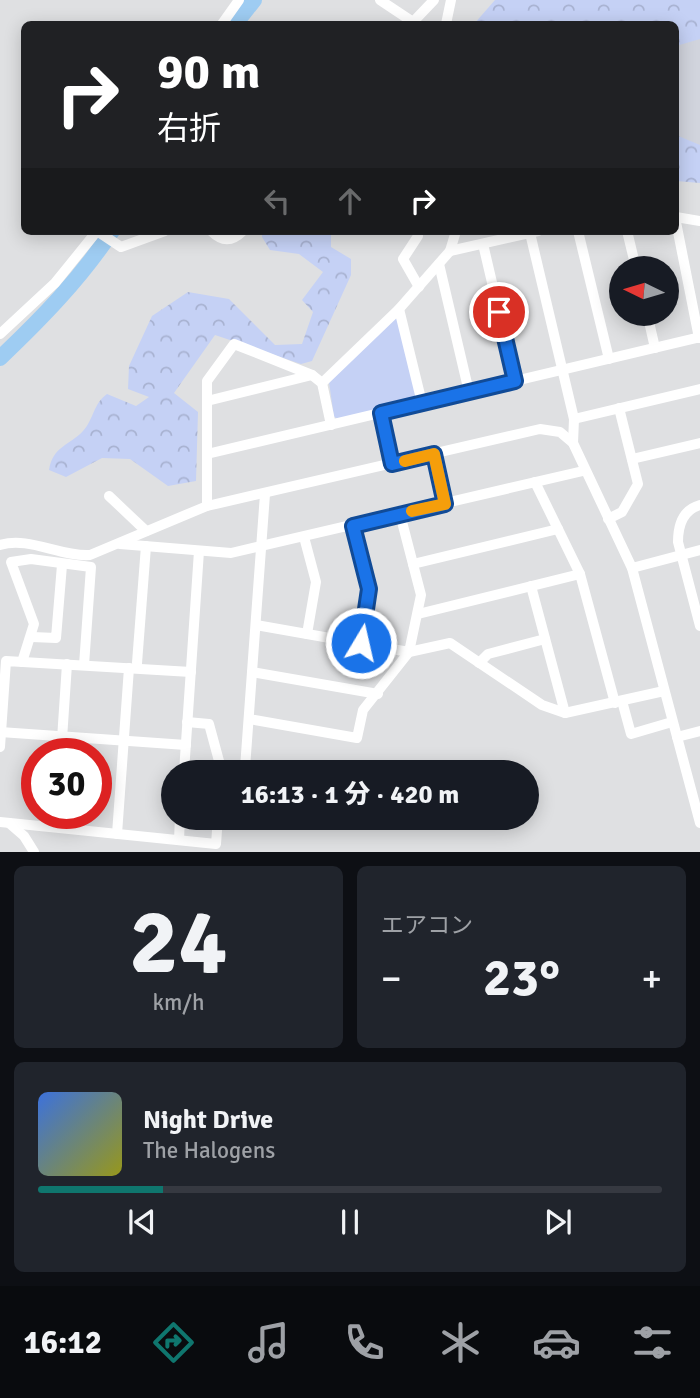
<!DOCTYPE html>
<html lang="ja">
<head>
<meta charset="utf-8">
<style>
	body { margin:0; font-family:Signika,"Noto Sans JP",sans-serif; background:#20242c; color:#f1f3f6; height:100vh; display:flex; flex-direction:column; font-size:26px; white-space:nowrap }
	* { box-sizing:border-box; margin:0 }
	p { font-size:23px; color:#9ea1a6 }
	.icon { flex:none; width:38px; height:38px; fill:none; stroke:currentColor; stroke-width:2; stroke-linecap:round; stroke-linejoin:round }
	.map { position:relative; height:852px; overflow:hidden }
	.drawer { display:flex; flex-direction:column; gap:14px; padding:14px; background:#0d0f14; flex:1 }
	.drawer>* { flex:none }
	.banner { position:absolute; left:21px; top:21px; width:658px; height:214px; border-radius:10px; box-shadow:0 4px 18px #0003; background:#202124; color:#fff; overflow:hidden }
	.needle { width:46px; rotate:275deg }
	.buttons { position:absolute; left:609px; top:256px; display:grid; gap:14px }
	.buttons a { display:grid; place-items:center; width:70px; height:70px; border-radius:50%; background:#171b24; box-shadow:0 4px 18px #0003; font-size:35px }
	.speed { position:absolute; left:21px; top:738px; display:flex; gap:14px; font-size:35px; font-weight:700; text-align:center }
	.speed>* { display:grid; place-content:center; width:91px; height:91px; border-radius:50%; background:#171b24; box-shadow:0 4px 18px #0003; line-height:1 }
	.speed .limit { border:10px solid #d22; background:#fff; color:#111 }
	.pin { position:absolute; display:grid; place-items:center; width:60px; height:60px; color:#fff; margin:-30px; border:4px solid #fff; border-radius:50%; box-shadow:0 2px 7px #0007 }
	.me { position:absolute; width:77px; margin:-38px; rotate:9deg; stroke-linejoin:round; filter:drop-shadow(0 0 5px #0008) }
	.turn { display:flex; align-items:center; gap:24px; height:147px; padding:0 21px; font-size:32px }
	.turn .icon { width:91px; height:91px; stroke-width:2.5 }
	.turn b { display:block; font-size:49px; line-height:60px }
	.lanes { display:flex; align-items:center; height:66px; padding:0 21px; background:#0003; justify-content:center; gap:35px; direction:ltr }
	.lanes .off { opacity:.35 }
	.big { font-size:52px; font-weight:800; line-height:1.1 }
	.drawer .widget { flex:1; display:flex; flex-direction:column; justify-content:center; gap:10px; min-width:0; padding:0 24px; border-radius:10px; background:#20242c }
	.drawer .dial { align-items:center; gap:0 }
	.dial b { font-size:91px; line-height:1 }
	.song { display:flex; align-items:center; gap:21px }
	.cover { width:84px; height:84px; border-radius:10px; background:linear-gradient(135deg,hsl(220 70% 55%),hsl(60 70% 35%)) }
	.played { height:7px; border-radius:4px; background:linear-gradient(90deg,#0f766e 20%,#363941 20%) }
	.keys { display:flex; justify-content:space-around; direction:ltr }
	.heat { display:flex; justify-content:space-between; align-items:center; font-size:38px; direction:ltr }
	.drawer .tiles { flex:1; display:grid; gap:14px; grid-template-columns:1fr 1fr }
	.widget:last-child { grid-column:span 2 }
	.trip { position:absolute; left:161px; top:760px; width:378px; height:70px; border-radius:35px; background:#171b24; box-shadow:0 4px 18px #0003; font-weight:800; line-height:70px; text-align:center }
	.tab-bar { display:flex; height:112px; justify-content:space-around; align-items:center; background:#090b0e; color:#9ea1a6 }
	.tab-bar .icon { width:49px; height:49px }
	.tab-bar .selected { color:#0f766e }
	.tab-bar b { font-size:32px; color:#f1f3f6 }
	.map>svg:first-child { display:block }
	.built { fill:#d1d4dd }
	.green { fill:#c5d1f5 }
	.forest { fill:url(#forest-crowns) }
	.lines { fill:none; stroke-linecap:round; stroke-linejoin:round }
	.river { stroke:#9eccf2; stroke-width:16 }
	.minor { stroke:#fff; stroke-width:10 }
	.route-casing { stroke:#114b97; stroke-width:18 }
	.route { stroke:#1a73e8; stroke-width:12 }
	.slow { stroke:#f59e0b; stroke-width:12 }
</style>
</head>
<body>
<div class="map">
<svg width="700" height="852" viewBox="0 0 700 852">
	<defs>
		<pattern id="forest-crowns" width="20" height="18" patternUnits="userSpaceOnUse" patternTransform="scale(1.75)"><rect width="20" height="18" fill="#c5d1f5"/><path d="M2 6a3 3 0 1 1 6 0M12 15a3 3 0 1 1 6 0" fill="none" stroke="#a8b2d1"/></pattern>
	</defs>
	<rect width="100%" height="100%" fill="#dfe0e2"/>
	<!-- built -->
	<polygon class="built" points="700,28 700,152 676,143 676,33"/>
	<!-- green -->
	<polygon class="green" points="394,319 398,319 417,397 415,401 339,419 334,417 329,382"/>
	<!-- forest -->
	<g class="forest">
		<polygon points="495,0 700,0 700,39 676,46 676,24 474,24"/>
		<polygon points="676,135 700,145 700,183 676,181"/>
		<path d="M 262,231 L 331,231 L 331,247 L 351,259 L 351,275 L 312,361 L 301,364 L 215,335 L 174,393 L 198,412 L 196,481 L 168,486 L 130,459 L 102,458 L 66,477 L 49,470 C 53,446 69,446 83,431 C 94,419 93,404 107,394 L 136,406 L 149,397 L 128,389 L 129,366 L 152,316 L 188,292 L 229,299 L 275,345 L 302,344 L 313,312 L 302,300 L 323,272 L 299,254 L 270,250 L 262,237 Z"/>
	</g>
	<g class="lines">
		<!-- river -->
		<g class="river">
			<polyline points="235,24 254,0"/>
			<path d="M 0,358 C 42,318 80,279 112,231"/>
		</g>
		<!-- minor -->
		<g class="minor">
			<polyline points="380,0 413,22 434,0"/>
			<polyline points="222,24 239,0"/>
			<polyline points="446,24 451,0"/>
			<polyline points="676,217 700,221"/>
			<polyline points="676,222 699,338"/>
			<polyline points="97,231 121,247 165,231"/>
			<path d="M 211,231 C 222,242 232,242 243,231"/>
			<polyline points="578,231 609,359"/>
			<polyline points="627,231 636,268"/>
			<polyline points="530,233 574,419 573,443"/>
			<polyline points="418,236 403,259 419,287"/>
			<polyline points="483,244 515,381"/>
			<polyline points="450,251 538,231"/>
			<polyline points="439,264 469,392"/>
			<polyline points="399,309 422,403"/>
			<polyline points="647,313 655,348"/>
			<polyline points="0,334 55,283 97,231"/>
			<polyline points="322,383 399,309 450,251 456,231"/>
			<polyline points="207,401 312,375"/>
			<polyline points="381,413 392,464"/>
			<polyline points="574,419 700,389"/>
			<polyline points="207,454 700,337"/>
			<polyline points="434,454 445,504"/>
			<polyline points="632,459 700,443"/>
			<polyline points="535,482 580,574 615,703"/>
			<polyline points="109,496 146,531"/>
			<path d="M 700,505 C 682,510 678,526 678,542 L 700,626"/>
			<polyline points="207,506 207,381 234,344 312,375 322,383 331,425"/>
			<polyline points="608,519 622,512 638,484 619,408"/>
			<polyline points="353,525 369,589 361,643"/>
			<polyline points="304,537 316,582 307,634"/>
			<polyline points="120,544 231,553 583,471"/>
			<path d="M 0,545 C 29,536 60,557 90,555 L 207,506 L 540,429 L 560,432 L 573,443 L 632,568 L 700,823"/>
			<polyline points="413,564 558,529"/>
			<polyline points="632,568 700,550"/>
			<polyline points="531,586 565,713"/>
			<polyline points="418,614 580,574"/>
			<polyline points="256,625 409,652 421,595 400,514"/>
			<polyline points="32,637 56,638 62,565"/>
			<polyline points="22,662 34,624 11,562 31,559 91,567 84,665"/>
			<polyline points="137,663 146,546"/>
			<polyline points="479,663 488,654 545,639"/>
			<polyline points="252,672 378,694"/>
			<polyline points="622,701 631,734 672,722"/>
			<polyline points="249,719 357,738 363,710 409,652 450,643 542,705 565,713 664,691"/>
			<polyline points="187,722 209,724 222,772"/>
			<polyline points="0,732 186,745"/>
			<polyline points="677,737 700,731"/>
			<polyline points="0,747 6,661 191,672"/>
			<polyline points="61,754 67,664"/>
			<polyline points="245,768 265,494"/>
			<polyline points="184,772 199,551"/>
			<polyline points="0,822 216,844 218,817"/>
			<polyline points="9,823 24,836 34,852"/>
			<polyline points="117,834 129,668"/>
			<polyline points="179,840 180,817"/>
		</g>
	</g>
	<g class="lines">
		<!-- route casing -->
		<g class="route-casing">
			<polyline id="route" points="361,643 369,589 353,526 445,504 434,454 392,464 381,413 515,381 499,312"/>
		</g>
		<!-- route -->
		<use href="#route" class="route"/>
		<!-- slow -->
		<polyline class="slow" points="405,461 434,454 445,504 412,511"/>
	</g>
</svg>
<div class="buttons">
<a><svg class="needle" viewBox="-14 -14 28 28"><path d="M0-13l5 13h-10z" fill="#e53935"/><path d="M0 13l5-13h-10z" fill="#9ea1a6"/></svg></a>
</div>
<div class="speed"><div class="limit">30</div></div>
<div class="pin" style="left:499px;top:312px;background:#d93025"><svg class="icon" aria-label="arrive" viewBox="0 0 24 24"><path d="M6 21V4h12l-3 4 3 4H6"/></svg></div>
<svg class="me" style="left:361px;top:643px" viewBox="-20 -20 40 40"><circle r="17" fill="#1a73e8" stroke="#fff" stroke-width="3"/><path d="M0-11L8 9 0 5-8 9z" fill="#fff"/></svg>
<div class="trip">16:13 · 1 分 · 420 m</div>
<div class="banner">
<div class="turn"><svg class="icon" aria-label="right" viewBox="0 0 24 24"><path d="M7 20v-9h11M14 6l5 5-5 5"/></svg><div><b>90 m</b>右折</div></div>
<div class="lanes"><svg class="icon off" aria-label="left" viewBox="0 0 24 24"><path d="M17 20v-9H6M10 6l-5 5 5 5"/></svg><svg class="icon off" aria-label="ahead" viewBox="0 0 24 24"><path d="M12 20V5M6 11l6-6 6 6"/></svg><svg class="icon" aria-label="right" viewBox="0 0 24 24"><path d="M7 20v-9h11M14 6l5 5-5 5"/></svg></div>
</div>
</div>
<section class="drawer">
<div class="tiles">
<div class="widget dial"><b>24</b><p>km/h</p></div>
<div class="widget"><p>エアコン</p>
<div class="heat"><a>−</a><b class="big">23°</b><a>+</a></div>
</div>
<div class="widget">
<div class="song"><i class="cover"></i><div><b>Night Drive</b><p>The Halogens</p></div></div>
<div class="played"></div>
<div class="keys"><svg class="icon" aria-label="previous" viewBox="0 0 24 24"><path d="M18 5L8 12l10 7zM5 5v14"/></svg><svg class="icon" aria-label="pause" viewBox="0 0 24 24"><path d="M8 5v14M16 5v14"/></svg><svg class="icon" aria-label="next" viewBox="0 0 24 24"><path d="M6 5l10 7-10 7zM19 5v14"/></svg></div>
</div>
</div>
</section>
<nav class="tab-bar">
<b>16:12</b>
<svg class="icon selected" aria-label="directions" viewBox="0 0 24 24"><path d="M12 3l9 9-9 9-9-9zM9 14v-3h6M13 9l2 2-2 2"/></svg>
<svg class="icon" aria-label="music" viewBox="0 0 24 24"><path d="M9 18V5l10-2v13"/><circle cx="6" cy="18" r="3"/><circle cx="16" cy="16" r="3"/></svg>
<svg class="icon" aria-label="phone" viewBox="0 0 24 24"><path d="M5 4h4l2 5-3 2q2 4 5 5l2-3 5 2v4C11 20 4 13 5 4z"/></svg>
<svg class="icon" aria-label="climate" viewBox="0 0 24 24"><path d="M12 3v18M4 7l16 10M4 17L20 7"/></svg>
<svg class="icon" aria-label="car" viewBox="0 0 24 24"><path d="M5 17H2v-5l4-1 3-4h7l3 4 3 1v5h-3M9 17h6M6 11h13"/><circle cx="7" cy="17" r="2"/><circle cx="17" cy="17" r="2"/></svg>
<svg class="icon" aria-label="filters" viewBox="0 0 24 24"><path d="M4 7h16M4 17h16"/><circle cx="9" cy="7" r="2"/><circle cx="15" cy="17" r="2"/></svg>
</nav>
</body>
</html>
